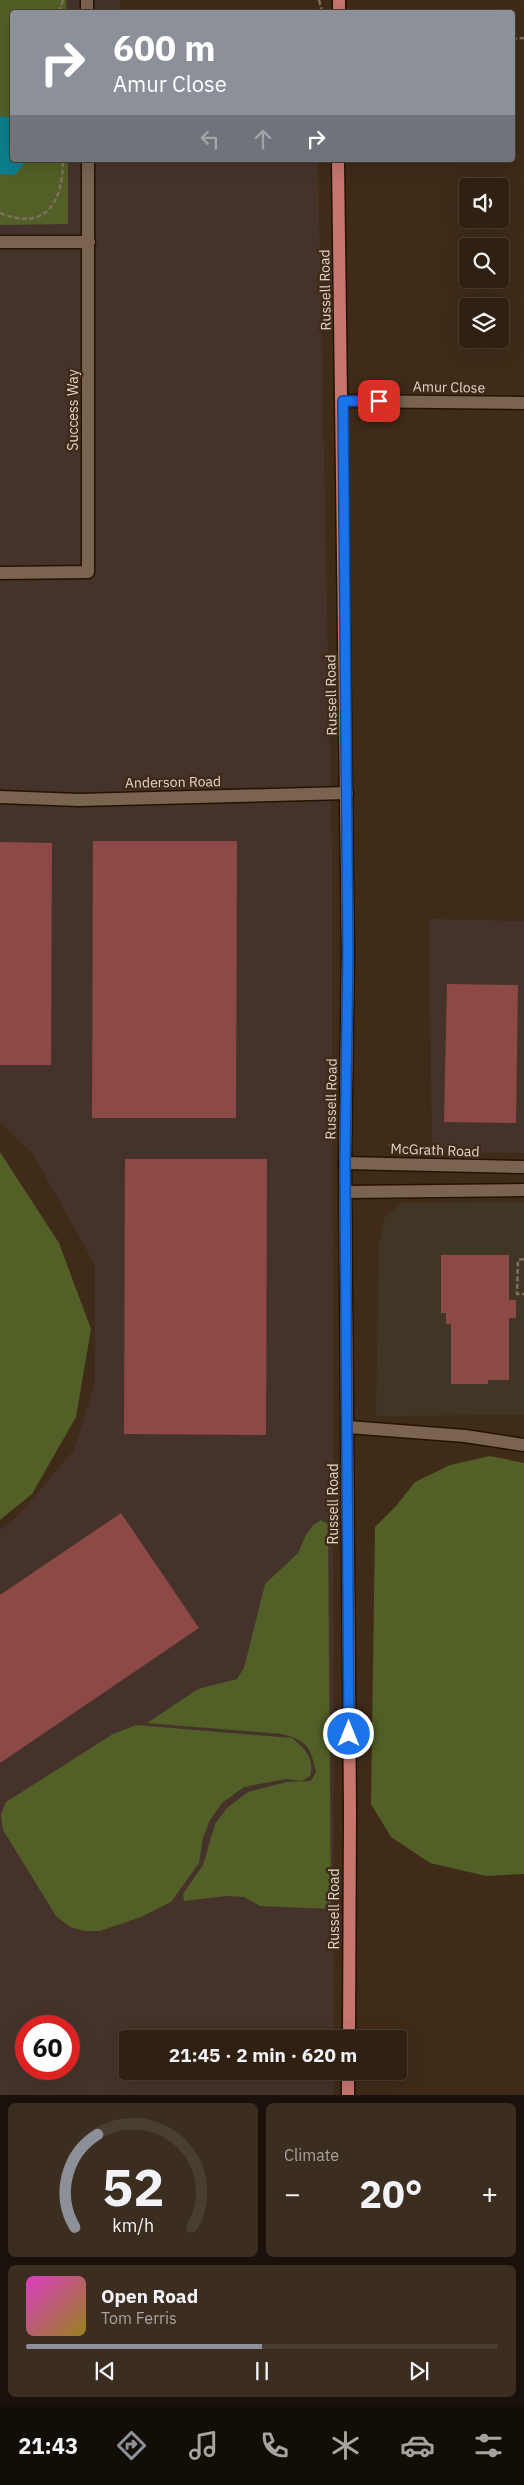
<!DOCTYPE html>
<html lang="en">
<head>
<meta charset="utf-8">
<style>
	body { margin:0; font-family:"IBM Plex Sans",sans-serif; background:#3b2d20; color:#f1f3f6; height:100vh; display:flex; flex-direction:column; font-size:19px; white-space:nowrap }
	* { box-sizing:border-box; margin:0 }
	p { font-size:16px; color:#a7a39f }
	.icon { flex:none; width:28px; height:28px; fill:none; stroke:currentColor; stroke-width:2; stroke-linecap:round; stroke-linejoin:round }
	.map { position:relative; height:2095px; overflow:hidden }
	.sheet { display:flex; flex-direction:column; gap:8px; padding:8px; background:#1a120a; flex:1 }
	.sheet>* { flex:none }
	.hud { position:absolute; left:10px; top:10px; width:505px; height:152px; border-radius:5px; box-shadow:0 5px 20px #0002,0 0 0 1px #4a3e32; background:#8c9099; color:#fff; overflow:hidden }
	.controls { position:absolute; left:459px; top:178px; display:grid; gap:10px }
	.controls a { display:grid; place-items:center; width:50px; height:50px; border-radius:5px; background:#2f2012; box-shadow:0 5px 20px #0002,0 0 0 1px #4a3e32; font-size:25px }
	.speed { position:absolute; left:15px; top:2015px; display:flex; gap:10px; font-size:25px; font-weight:700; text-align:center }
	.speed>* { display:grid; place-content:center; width:65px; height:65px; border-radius:50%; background:#2f2012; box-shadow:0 5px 20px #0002,0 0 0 1px #4a3e32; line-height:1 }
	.speed .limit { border:8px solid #d22; background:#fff; color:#111 }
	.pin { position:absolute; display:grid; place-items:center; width:42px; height:42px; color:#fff; margin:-21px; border-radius:10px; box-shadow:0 2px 8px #0006 }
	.me { position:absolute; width:55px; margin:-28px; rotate:0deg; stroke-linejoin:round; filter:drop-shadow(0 0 4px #0008) }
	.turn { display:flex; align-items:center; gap:18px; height:105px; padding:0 20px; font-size:22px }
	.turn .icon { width:65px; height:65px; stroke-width:2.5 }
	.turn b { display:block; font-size:35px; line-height:42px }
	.lanes { display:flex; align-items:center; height:48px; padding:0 20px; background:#0003; justify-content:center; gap:25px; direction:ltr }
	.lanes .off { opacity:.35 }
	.big { font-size:38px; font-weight:700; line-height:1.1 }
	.sheet .tile { flex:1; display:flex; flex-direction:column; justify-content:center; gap:8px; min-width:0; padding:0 18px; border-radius:8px; background:#3b2d20 }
	.sheet .dial { align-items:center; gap:0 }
	.dial svg { height:130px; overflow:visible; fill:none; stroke:#4a3e32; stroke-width:7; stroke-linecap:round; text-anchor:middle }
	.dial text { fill:#f1f3f6; stroke:none }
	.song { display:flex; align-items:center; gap:15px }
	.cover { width:60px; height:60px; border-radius:8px; background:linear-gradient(135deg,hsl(310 70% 55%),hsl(50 70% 35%)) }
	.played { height:5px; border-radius:2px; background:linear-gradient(90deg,#8c9099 50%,#4a3e32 50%) }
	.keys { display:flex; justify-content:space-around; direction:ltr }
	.heat { display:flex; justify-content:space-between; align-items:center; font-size:28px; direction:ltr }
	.sheet .tiles { flex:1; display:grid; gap:8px; grid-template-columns:1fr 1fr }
	.tile:last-child { grid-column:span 2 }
	.trip { position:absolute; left:119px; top:2030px; width:288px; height:50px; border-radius:5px; background:#2f2012; box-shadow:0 5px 20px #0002,0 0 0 1px #4a3e32; font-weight:700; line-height:50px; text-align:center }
	.menu { display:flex; height:80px; justify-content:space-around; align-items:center; background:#130d07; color:#a7a39f }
	.menu .icon { width:35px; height:35px }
	.menu .active { color:#8c9099 }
	.menu b { font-size:22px; color:#f1f3f6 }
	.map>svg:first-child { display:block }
	.commercial { fill:#403626 }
	.industrial { fill:#45332b; fill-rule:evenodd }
	.green { fill:#525f26 }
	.water { fill:#0d7f8d }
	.building { fill:#8c4946 }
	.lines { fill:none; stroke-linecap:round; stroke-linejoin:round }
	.minor-casing { stroke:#251302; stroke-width:15 }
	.major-casing { stroke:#251302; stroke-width:15 }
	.path { stroke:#806f5f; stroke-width:2.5; stroke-dasharray:5 2.5; stroke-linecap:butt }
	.minor { stroke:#7a6450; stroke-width:12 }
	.major { stroke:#c6756f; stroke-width:12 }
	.route-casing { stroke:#114b97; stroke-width:12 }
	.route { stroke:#1a73e8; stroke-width:9 }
	.labels { text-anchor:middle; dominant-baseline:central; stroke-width:5; stroke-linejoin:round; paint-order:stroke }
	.street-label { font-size:14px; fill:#e1d4c9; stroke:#3f2b18 }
</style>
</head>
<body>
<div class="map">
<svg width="524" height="2095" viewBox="0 0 524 2095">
	<rect width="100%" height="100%" fill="#3f2b18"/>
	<!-- commercial -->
	<polygon class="commercial" points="524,1202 524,1415 376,1416 379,1243 385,1217 401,1203"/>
	<!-- industrial -->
	<g class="industrial">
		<path d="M 0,0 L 120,0 L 120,12 L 12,12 L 12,160 L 318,160 L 332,856 L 334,2039 L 128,2039 L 128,2071 L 334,2071 L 334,2095 L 0,2095 L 0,1530 L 17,1517 L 74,1450 L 95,1383 L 95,1265 L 33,1154 L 0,1122 ZM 26,2026 L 69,2026 L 69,2069 L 26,2069 Z"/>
		<polygon points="429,919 524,921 524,1153 432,1152"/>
	</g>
	<!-- green -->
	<g class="green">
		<polygon points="0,0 66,0 67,12 12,12 12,160 68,160 68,224 0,225"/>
		<polygon points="0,1152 59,1243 91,1329 76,1417 32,1494 0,1520"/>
		<polygon points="490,1456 524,1463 524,1874 486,1876 430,1863 391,1837 371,1804 375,1527 396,1506 415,1482 450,1465"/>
		<path d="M 321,1520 L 328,1524 L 331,1909 L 260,1906 L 244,1897 L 227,1896 L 184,1901 L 183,1894 L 203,1865 L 215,1824 L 227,1808 L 248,1792 L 286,1782 L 311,1781 L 316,1772 C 310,1746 308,1741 282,1734 L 147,1723 L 198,1689 L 237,1679 L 244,1668 L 265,1584 L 298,1553 L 306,1535 L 313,1525 Z"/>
		<path d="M 136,1725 L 292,1738 C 305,1749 315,1758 310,1776 L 302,1781 L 286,1779 L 244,1787 L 222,1803 L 210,1820 L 203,1838 L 199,1863 L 171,1902 L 141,1917 L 100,1931 L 84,1931 L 70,1927 L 56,1916 L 3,1830 L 1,1815 L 6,1802 L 113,1734 Z"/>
	</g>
	<!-- water -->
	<polygon class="water" points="0,116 12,118 12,160 27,160 15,175 0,174"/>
	<!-- building -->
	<g class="building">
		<polygon points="93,841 237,841 236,1118 92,1118"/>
		<polygon points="0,842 52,843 51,1065 0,1065"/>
		<polygon points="447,984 518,985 516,1123 444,1122"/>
		<polygon points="125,1159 267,1159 266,1435 124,1434"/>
		<polygon points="441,1255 509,1255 509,1300 516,1300 516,1318 509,1318 509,1380 488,1380 488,1384 451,1384 451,1324 446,1324 446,1313 441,1313"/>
		<polygon points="121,1513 199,1628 0,1763 0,1595"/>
	</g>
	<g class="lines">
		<!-- minor casing -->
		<g class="minor-casing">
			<g id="minor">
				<polyline points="87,0 87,12"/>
				<polyline points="0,242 89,242"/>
				<polyline points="343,401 524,403"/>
				<polyline points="0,573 88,572 88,160"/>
				<polyline points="0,797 79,800 347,793"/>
				<polyline points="345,1163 524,1167"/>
				<polyline points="346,1192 524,1190"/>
				<polyline points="348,1427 465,1436 524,1445"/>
			</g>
		</g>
		<!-- major casing -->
		<g class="major-casing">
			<g id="major">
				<polyline points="339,0 339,12"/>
				<polyline points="338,160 348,954 345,1163 350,1811 349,2039"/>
				<polyline points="348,2095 348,2071"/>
			</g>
		</g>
		<!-- path -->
		<g class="path">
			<polyline points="319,0 322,12"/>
			<polyline points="59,12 63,0"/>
			<polyline points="512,39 524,38"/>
			<path d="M 0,213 C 46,232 63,202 63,160"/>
			<polyline points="389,1144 398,1150"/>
			<polyline points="524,1259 518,1260 517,1294 524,1294"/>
		</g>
		<!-- minor -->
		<use href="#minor" class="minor"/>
		<!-- major -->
		<use href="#major" class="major"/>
	</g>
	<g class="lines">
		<!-- route casing -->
		<g class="route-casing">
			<polyline id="route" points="349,1734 345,1163 348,954 343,401 379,401"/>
		</g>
		<!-- route -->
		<use href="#route" class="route"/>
	</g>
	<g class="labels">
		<!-- street labels -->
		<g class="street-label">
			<text transform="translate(325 290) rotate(-91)">Russell Road</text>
			<text transform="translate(449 387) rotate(1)">Amur Close</text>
			<text transform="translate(73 410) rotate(-90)">Success Way</text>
			<text transform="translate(331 695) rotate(-91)">Russell Road</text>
			<text transform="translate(173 782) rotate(-1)">Anderson Road</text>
			<text transform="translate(331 1099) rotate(-89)">Russell Road</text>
			<text transform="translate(435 1150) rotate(2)">McGrath Road</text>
			<text transform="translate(333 1504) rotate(-90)">Russell Road</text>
			<text transform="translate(334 1909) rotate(-90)">Russell Road</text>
		</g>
	</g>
</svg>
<div class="controls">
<a><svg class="icon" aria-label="sound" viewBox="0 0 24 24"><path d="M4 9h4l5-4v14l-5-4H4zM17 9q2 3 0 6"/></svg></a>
<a><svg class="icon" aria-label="search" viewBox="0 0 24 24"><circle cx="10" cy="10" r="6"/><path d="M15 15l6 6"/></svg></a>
<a><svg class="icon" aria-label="layers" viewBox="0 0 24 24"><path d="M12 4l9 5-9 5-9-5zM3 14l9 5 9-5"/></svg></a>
</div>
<div class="speed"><div class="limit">60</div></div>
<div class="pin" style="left:379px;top:401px;background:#d93025"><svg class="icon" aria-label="arrive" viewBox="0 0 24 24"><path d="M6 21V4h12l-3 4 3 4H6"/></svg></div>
<svg class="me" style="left:349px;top:1734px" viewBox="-20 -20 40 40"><circle r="17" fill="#1a73e8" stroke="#fff" stroke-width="3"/><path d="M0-11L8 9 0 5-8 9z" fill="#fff"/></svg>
<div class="trip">21:45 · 2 min · 620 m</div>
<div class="hud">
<div class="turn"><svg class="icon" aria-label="right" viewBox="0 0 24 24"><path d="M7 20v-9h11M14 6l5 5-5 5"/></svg><div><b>600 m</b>Amur Close</div></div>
<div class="lanes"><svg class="icon off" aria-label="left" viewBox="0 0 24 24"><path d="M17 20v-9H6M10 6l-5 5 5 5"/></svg><svg class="icon off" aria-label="ahead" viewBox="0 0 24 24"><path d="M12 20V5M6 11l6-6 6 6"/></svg><svg class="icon" aria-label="right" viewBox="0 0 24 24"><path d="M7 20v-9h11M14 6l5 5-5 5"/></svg></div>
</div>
</div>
<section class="sheet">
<div class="tiles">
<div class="tile dial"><svg viewBox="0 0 100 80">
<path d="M14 69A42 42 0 1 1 86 69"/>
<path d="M14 69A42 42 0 0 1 28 12" stroke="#8c9099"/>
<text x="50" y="56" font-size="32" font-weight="700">52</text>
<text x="50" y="72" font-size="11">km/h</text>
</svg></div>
<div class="tile"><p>Climate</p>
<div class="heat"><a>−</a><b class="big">20°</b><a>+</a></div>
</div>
<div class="tile">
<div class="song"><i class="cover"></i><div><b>Open Road</b><p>Tom Ferris</p></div></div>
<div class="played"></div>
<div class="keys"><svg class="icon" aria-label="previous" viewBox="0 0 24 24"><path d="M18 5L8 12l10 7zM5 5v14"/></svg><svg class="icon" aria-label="pause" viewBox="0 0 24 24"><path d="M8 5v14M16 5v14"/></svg><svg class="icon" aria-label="next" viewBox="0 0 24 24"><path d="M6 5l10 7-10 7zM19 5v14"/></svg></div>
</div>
</div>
</section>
<nav class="menu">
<b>21:43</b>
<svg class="icon active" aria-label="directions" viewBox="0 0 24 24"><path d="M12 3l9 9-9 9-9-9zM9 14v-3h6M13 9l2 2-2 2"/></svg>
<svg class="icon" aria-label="music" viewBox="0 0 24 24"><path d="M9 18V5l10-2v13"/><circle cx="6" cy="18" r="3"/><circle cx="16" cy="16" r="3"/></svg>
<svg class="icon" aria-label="phone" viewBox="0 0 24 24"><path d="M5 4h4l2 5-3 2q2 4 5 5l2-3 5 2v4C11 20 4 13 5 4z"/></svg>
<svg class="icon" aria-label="climate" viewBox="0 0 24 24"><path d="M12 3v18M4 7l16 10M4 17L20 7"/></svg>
<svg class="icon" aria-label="car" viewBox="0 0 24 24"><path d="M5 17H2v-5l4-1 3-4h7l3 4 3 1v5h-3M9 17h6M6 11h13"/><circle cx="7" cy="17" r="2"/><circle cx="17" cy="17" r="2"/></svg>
<svg class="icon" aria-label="filters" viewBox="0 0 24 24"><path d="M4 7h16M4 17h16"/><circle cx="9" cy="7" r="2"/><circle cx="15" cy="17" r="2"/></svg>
</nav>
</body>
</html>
